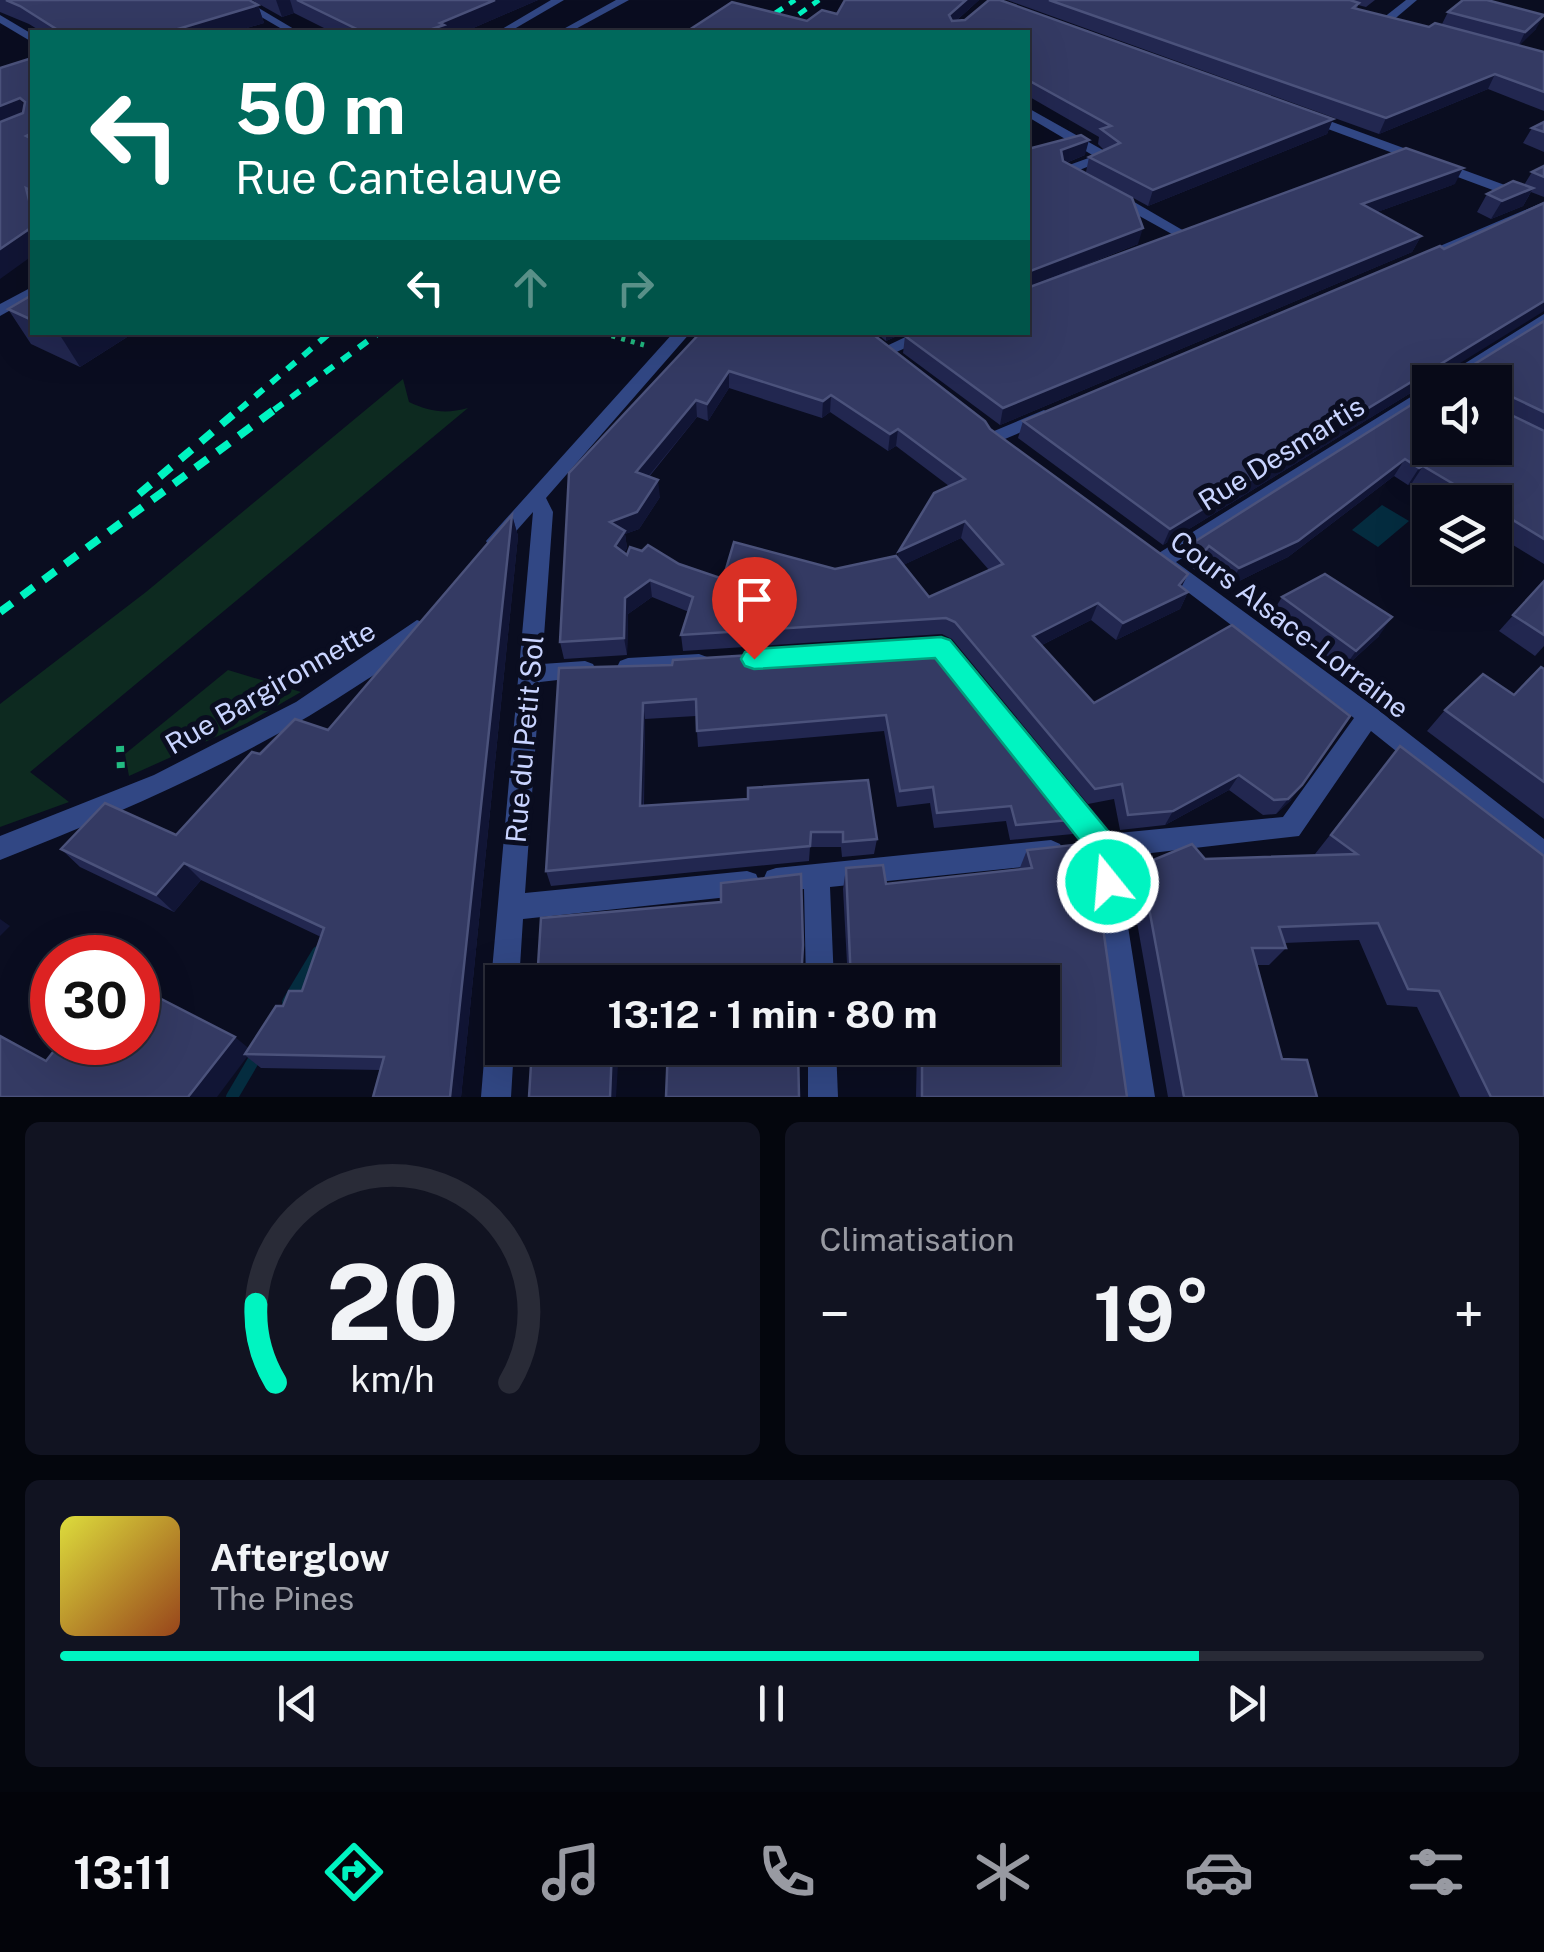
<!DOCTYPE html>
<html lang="fr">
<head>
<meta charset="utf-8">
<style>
	body { margin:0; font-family:"Public Sans",sans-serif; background:#111321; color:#f1f3f6; height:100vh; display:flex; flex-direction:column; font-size:38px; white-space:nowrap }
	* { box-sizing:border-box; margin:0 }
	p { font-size:32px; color:#989aa2 }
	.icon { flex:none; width:55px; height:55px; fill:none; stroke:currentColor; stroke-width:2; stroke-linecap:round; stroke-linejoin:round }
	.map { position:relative; height:1097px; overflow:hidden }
	.panel { display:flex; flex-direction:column; gap:25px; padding:25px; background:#04060d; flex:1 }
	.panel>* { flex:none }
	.hud { position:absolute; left:30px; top:30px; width:1000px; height:305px; border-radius:0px; box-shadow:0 10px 40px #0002,0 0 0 2px #292b37; background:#00695c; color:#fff; overflow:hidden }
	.fabs { position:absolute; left:1412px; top:365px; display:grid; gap:20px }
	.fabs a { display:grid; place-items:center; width:100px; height:100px; border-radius:0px; background:#080a18; box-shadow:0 10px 40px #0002,0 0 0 2px #292b37; font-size:50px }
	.speed { position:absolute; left:30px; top:935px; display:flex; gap:20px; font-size:50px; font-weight:700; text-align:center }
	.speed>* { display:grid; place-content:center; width:130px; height:130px; border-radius:50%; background:#080a18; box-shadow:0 10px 40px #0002,0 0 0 2px #292b37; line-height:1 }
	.speed .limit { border:15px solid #d22; background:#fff; color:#111 }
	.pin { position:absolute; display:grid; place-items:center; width:85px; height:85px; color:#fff; margin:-102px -42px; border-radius:50% 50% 50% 0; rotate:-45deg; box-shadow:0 0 10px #0007 }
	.pin .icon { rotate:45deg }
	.me { position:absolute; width:110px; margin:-55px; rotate:343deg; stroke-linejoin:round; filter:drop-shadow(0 0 8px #0008) }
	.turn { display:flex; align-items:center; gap:35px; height:210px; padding:0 40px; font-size:45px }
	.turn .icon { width:130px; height:130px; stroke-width:2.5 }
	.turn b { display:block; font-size:70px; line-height:85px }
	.lanes { display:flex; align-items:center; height:95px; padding:0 40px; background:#0003; justify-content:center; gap:50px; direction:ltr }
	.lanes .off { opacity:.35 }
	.big { font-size:75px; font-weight:700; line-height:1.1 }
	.panel .tile { flex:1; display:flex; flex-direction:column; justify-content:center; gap:15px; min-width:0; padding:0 35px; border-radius:15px; background:#111321 }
	.panel .dial { align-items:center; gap:0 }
	.dial svg { height:260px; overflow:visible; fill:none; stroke:#292b37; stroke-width:7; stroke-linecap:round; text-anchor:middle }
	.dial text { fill:#f1f3f6; stroke:none }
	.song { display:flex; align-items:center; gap:30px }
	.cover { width:120px; height:120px; border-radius:15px; background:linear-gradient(135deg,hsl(60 70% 55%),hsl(20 70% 35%)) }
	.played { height:10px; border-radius:5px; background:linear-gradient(90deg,#00f4c1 80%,#292b37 80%) }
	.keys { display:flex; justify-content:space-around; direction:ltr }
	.heat { display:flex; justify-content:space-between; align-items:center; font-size:55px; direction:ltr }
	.panel .tiles { flex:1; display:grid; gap:25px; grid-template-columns:1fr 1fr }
	.tile:last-child { grid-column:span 2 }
	.trip { position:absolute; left:485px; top:965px; width:575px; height:100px; border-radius:0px; background:#080a18; box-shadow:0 10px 40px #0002,0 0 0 2px #292b37; font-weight:700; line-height:100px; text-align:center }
	.tabs { display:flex; height:160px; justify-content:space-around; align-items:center; background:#03040a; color:#989aa2 }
	.tabs .icon { width:70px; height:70px }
	.tabs .on { color:#00f4c1 }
	.tabs b { font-size:45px; color:#f1f3f6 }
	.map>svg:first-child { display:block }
	.green { fill:#0d2a20 }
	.water { fill:#042c3f }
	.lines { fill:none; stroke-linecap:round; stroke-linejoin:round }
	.stream { stroke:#042c3f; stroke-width:12 }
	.path-far1 { stroke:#22bb82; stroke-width:5; stroke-dasharray:4 6; stroke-linecap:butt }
	.path { stroke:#22bb82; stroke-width:8; stroke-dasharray:6 10; stroke-linecap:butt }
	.service { fill:#314784; fill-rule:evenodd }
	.minor { fill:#314784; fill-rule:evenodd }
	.rail-far2 { stroke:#00f4c1; stroke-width:5; stroke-dasharray:9 8; stroke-linecap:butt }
	.rail-far1 { stroke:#00f4c1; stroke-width:6; stroke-dasharray:11 10; stroke-linecap:butt }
	.rail { stroke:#00f4c1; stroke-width:8; stroke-dasharray:15 12; stroke-linecap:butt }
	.wall { fill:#222750; fill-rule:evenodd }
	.shaded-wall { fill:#111535 }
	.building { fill:#343a63; stroke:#4b527b; stroke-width:2.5; fill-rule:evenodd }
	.route { fill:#00f4c1; stroke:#009f7d; stroke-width:2.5 }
	.labels { text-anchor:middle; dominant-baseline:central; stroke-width:10; stroke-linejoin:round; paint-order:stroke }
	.street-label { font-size:28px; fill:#c9d4ff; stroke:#0a0d20 }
</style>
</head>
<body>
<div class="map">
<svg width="1544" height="1097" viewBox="0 0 1544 1097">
	<rect width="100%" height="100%" fill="#0a0d20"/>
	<!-- green -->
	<g class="green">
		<path d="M 403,379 L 409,402 C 430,412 446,414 468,408 L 30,772 L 69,802 L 0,827 L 0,704 L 146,592 Z"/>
		<polygon points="228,670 301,692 247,723 129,776 125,754"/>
	</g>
	<!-- water -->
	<polygon class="water" points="1382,505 1409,521 1378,547 1352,530"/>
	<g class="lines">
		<!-- stream -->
		<g class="stream">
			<polyline points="288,1002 318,952"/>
			<polyline points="232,1097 259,1051"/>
		</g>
		<!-- path-far1 -->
		<polyline class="path-far1" points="602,333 644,345"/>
		<!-- path -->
		<polyline class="path" points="120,746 121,772"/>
		<!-- service -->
		<g class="service">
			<polygon points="616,0 629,0 570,32 558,32"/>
			<polygon points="0,15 32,34 32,42 0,23"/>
			<polygon points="1028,108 1110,154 1112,157 1077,171 1087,176 1087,182 1077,182 1061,174 1061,168 1094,156 1028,117"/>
			<polygon points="1107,192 1117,192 1191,235 1179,238 1107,198"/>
		</g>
		<!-- minor -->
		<g class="minor">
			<polygon points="232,0 245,0 299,32 287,32"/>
			<polygon points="551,0 564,0 509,32 497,32"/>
			<polygon points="1406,0 1417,0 1391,22 1383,22 1383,18"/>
			<polygon points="1305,112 1527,193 1529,196 1517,199 1301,119 1299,116"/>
			<polygon points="1544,202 1544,211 1426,260 1416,260 1414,257"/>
			<polygon points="32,287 32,298 0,316 0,304"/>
			<polygon points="1544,314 1544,326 1455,382 1435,382"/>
			<polygon points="674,332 691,332 546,498 553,512 542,664 585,661 593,664 596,670 593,676 540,682 525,893 747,871 756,874 760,883 756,892 747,895 523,919 519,982 502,982 502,995 495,992 491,982 533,512 503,546 489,546 486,541"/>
			<polygon points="916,332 940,332 890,355 884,356 876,351"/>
			<polygon points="1430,385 1430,399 1176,562 1377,709 1544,839 1544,866 1535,862 1371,731 1299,836 1117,857 1155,1097 1125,1097 1092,860 1081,856 1077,848 1082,839 1003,738 1007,731 1015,728 1023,731 1108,834 1283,817 1354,718 1156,568 1151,561 1154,556"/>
			<polygon points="1044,410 1053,416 1050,420 993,444 984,438 987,434"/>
			<path d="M 417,620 L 425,623 L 428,629 C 414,653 386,667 363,682 C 249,758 127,810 0,860 L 0,836 L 154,775 L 296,702 Z"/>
			<polygon points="699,654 707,657 710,663 707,669 699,672 628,676 620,673 617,667 620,661 628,658"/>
			<polygon points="1051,840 1060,844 1064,852 1060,860 1051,864 830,887 834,982 806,982 804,889 776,892 767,889 763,880 767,871 776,868"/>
			<polygon points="502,997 502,1048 514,1048 511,1097 481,1097 488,1011 492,1001"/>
			<polygon points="808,1048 836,1048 838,1097 808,1097"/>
		</g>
		<!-- rail-far2 -->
		<g class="rail-far2">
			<polyline points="785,24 819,0"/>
			<polyline points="747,32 795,0"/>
		</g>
		<!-- rail-far1 -->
		<g class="rail-far1">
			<polyline points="239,410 331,332"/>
			<polyline points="274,410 380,332"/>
		</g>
		<!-- rail -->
		<g class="rail">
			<polyline points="139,494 242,407"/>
			<polyline points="0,612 278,407"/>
		</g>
	</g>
	<!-- wall -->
	<g class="wall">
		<polygon points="0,0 249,0 258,5 264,23 233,32 42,32 29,24 0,12"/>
		<polygon points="252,0 538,0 464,32 332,32 294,13 282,17"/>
		<polygon points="845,0 979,0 956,21 965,20 989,0 1000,0 1333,119 1327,134 1148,206 1086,172 1089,157 1104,150 1098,144 1099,137 1028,96 1028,32 686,32 732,2 807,21 822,10 837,14"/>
		<polygon points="1007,0 1375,0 1366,7 1358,5 1357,9 1429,27 1442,24 1448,12 1536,29 1519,45 1544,52 1544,111 1488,89 1379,134"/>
		<polygon points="1544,122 1544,152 1523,143 1532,128"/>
		<polygon points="1028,149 1085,155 1066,163 1138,244 1030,287 1455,184 1377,212 1421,236 1412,252 1000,425 903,353 905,336 1028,332"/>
		<polygon points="1544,166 1544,197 1531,192 1523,206 1491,219 1477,212 1487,194 1524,185 1532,172"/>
		<polygon points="1444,249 1451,368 1468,368 1544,321 1544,564 1495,534 1495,502 1444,502 1412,483 1408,485 1394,476 1288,557 1231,585 1201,563 1195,570 1184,561 1191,544 1430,448 1443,382 1435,382 1440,375 1163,545 1018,438 1023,421"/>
		<polygon points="32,295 32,332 135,332 80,367 31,344 8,309"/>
		<path d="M 701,332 L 990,429 L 1188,574 L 1181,587 L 1188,592 L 1180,609 L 1116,640 L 1091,620 L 1042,645 L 1094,703 L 1291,800 L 1276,814 L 1263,815 L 1229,790 L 1165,825 L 1120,830 L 1114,799 L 1088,804 L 952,639 L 942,634 L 683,651 L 681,635 L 689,612 L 652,597 L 628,614 L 627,655 L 564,659 L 560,642 ZM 729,388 L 822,418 L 830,412 L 888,451 L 896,446 L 949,486 L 899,551 L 898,559 L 835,569 L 723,579 L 679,564 L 627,555 L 624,553 L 627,548 L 625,534 L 639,529 L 660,497 L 649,477 L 697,417 L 708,421 ZM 961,538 L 989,570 L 929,597 L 903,565 Z"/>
		<polygon points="875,332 906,332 886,341"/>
		<polygon points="512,515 518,536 461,1097 373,1097 380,1070 261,1068 247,1057 46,1061 249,1048 283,1006 302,991 321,937 201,880 174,912 80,867 61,849 176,835 260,754 328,730"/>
		<polygon points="1544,581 1544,646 1535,656 1499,631"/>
		<polygon points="1282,597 1379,636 1343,669 1271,615"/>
		<polygon points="938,643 1080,819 1073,834 1010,840 1006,821 934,828 930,803 897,807 884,731 698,747 696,716 645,719 644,805 748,799 877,839 874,854 842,857 841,847 810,847 809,861 551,886 546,871 559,668 672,665"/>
		<polygon points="1544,669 1544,819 1427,731 1445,710 1514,695"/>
		<polygon points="1400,746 1544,1097 1460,1097 1417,1007 1387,1005 1359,940 1284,943 1286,948 1269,965 1256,965 1282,1059 1317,1097 1168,1097 1130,883 1141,865 1205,859 1317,855 1315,854"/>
		<polygon points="1027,850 1127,1097 916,1097 917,1048 1042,1048 1042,982 848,982 843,889 846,868 886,884 1019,870"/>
	</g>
	<!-- shaded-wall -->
	<g class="shaded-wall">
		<polygon points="276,0 290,0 294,13 282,17"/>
		<polygon points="495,0 538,0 464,32 429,32 429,30 440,23"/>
		<polygon points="966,0 979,0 947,29 949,15"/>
		<polygon points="258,5 264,23 233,32 168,32"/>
		<polygon points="1544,15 1536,29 1518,47 1525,32"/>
		<polygon points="1495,74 1488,89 1379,134 1386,118"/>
		<polygon points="20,98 31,118 0,130 0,106"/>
		<polygon points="1333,119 1327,134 1148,206 1153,190"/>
		<polygon points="1089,140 1085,155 1058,166 1061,150"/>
		<polygon points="1463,168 1455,184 1355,220 1362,204"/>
		<polygon points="1533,188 1523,206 1491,219 1502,201"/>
		<polygon points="32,227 32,256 0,279 0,249"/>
		<polygon points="1143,228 1138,244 1028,287 1030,271"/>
		<polygon points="1421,236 1412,252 1000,425 1003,408"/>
		<polygon points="1544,301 1544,311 1444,373 1444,368 1440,375 1163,545 1170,529"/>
		<polygon points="58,332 135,332 80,367"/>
		<polygon points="886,332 906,332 886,341"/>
		<polygon points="729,371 729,388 708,421 707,404"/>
		<polygon points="831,395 830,412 822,418 823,401"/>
		<polygon points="696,400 697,417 638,489 636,472"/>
		<polygon points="898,429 896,446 888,451 890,434"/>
		<polygon points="1405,459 1394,476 1288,557 1231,585 1239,568"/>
		<polygon points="1423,466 1412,483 1408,485 1419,468"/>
		<polygon points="658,480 660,497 639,529 625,534 627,548 618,563 610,522"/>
		<polygon points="512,515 518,536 461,1097 450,1097"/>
		<polygon points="965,521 961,538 897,568 899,551"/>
		<polygon points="1188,574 1180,590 1188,592 1180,609 1116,640 1123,623 1179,585"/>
		<polygon points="650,580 652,597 628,614 627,655 624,638 625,598"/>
		<polygon points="1098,603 1091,620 1028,652 1033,636"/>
		<polygon points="1392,617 1379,636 1343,669 1356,651"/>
		<polygon points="643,703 645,719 643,821 640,806"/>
		<polygon points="1239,775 1229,790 1165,825 1173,811"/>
		<polygon points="1302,785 1291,800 1276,814 1288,799"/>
		<polygon points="184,863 201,880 174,912 156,895"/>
		<polygon points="0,919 10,926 0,936"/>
		<polygon points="235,1037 252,1051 245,1054 247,1057 217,1097 188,1097"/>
		<polygon points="612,1048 619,1048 616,1097 610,1097"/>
	</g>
	<!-- building -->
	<g class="building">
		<polygon points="6,0 249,0 258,5 168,32 61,32 20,6"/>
		<polygon points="297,0 495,0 440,23 444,25 429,30 431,32 363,32"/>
		<polygon points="845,0 966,0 949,15 952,21 965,20 989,0 1000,0 1333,119 1153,190 1089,157 1120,143 1101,129 1111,126 1028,80 1028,32 686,32 732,2 807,21 822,10 837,14"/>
		<polygon points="1049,0 1350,0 1359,3 1353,8 1429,27 1435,23 1544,52 1544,92 1495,74 1386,118"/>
		<polygon points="1463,0 1487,0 1544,15 1525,32 1448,12"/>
		<polygon points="32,58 32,133 26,136 32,139 32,191 26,188 32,212 32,227 0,249 0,122 23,113 25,102 20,98 0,106 0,68"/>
		<polygon points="1544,122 1544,132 1532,128"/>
		<polygon points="1081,135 1089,140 1061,150 1063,161 1132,198 1143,228 1030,271 1030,287 1406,148 1463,168 1362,204 1421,236 1003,408 905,336 913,332 1028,332 1028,149"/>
		<polygon points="1544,166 1544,177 1532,172"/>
		<polygon points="1513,181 1533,188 1502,201 1487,194"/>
		<polygon points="1544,203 1544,301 1170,529 1023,421 1440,246 1444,249"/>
		<polygon points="32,295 32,320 8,309"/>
		<polygon points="1544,321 1544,412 1504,393 1505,412 1544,431 1544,539 1495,509 1495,502 1484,502 1423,466 1419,468 1405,459 1298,541 1239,568 1209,546 1203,553 1191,544 1430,393 1430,448 1495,448 1495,382 1443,382 1444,368 1468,368"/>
		<path d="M 701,332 L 870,332 L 985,421 L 990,429 L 1188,574 L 1179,585 L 1188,592 L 1123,623 L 1098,603 L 1033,636 L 1094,703 L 1232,625 L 1350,716 L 1302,785 L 1288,799 L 1274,800 L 1239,775 L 1173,811 L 1128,815 L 1122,784 L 1095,789 L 955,622 L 946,618 L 681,635 L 693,597 L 650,580 L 625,598 L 624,638 L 560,642 L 569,473 ZM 729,371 L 823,401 L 831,395 L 890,434 L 898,429 L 965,479 L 934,493 L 899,551 L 965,521 L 1003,564 L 929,597 L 896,556 L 835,569 L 734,542 L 723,579 L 679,564 L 648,545 L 642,551 L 630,547 L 627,555 L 615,546 L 625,531 L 610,522 L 637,512 L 658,480 L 636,472 L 696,400 L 707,404 Z"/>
		<polygon points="512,515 450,1097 373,1097 384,1057 245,1054 276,1006 283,1006 289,991 302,991 324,928 184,863 156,895 61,849 105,803 176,835 252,752 260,754 295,719 328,730"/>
		<polygon points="1325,574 1392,617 1356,651 1282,597"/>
		<polygon points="1544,581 1544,635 1513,615"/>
		<polygon points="938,643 1080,819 1016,825 1011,806 937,813 933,787 900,791 886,715 697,731 696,699 643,703 640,806 748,799 748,788 868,780 877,839 843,842 843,832 811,832 810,846 546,871 559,668 672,665 673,660"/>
		<polygon points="1541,667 1544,669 1544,782 1445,710 1483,674 1514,695"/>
		<polygon points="1400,746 1544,856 1544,1097 1491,1097 1439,991 1408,989 1378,923 1279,927 1286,948 1252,948 1282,1059 1307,1060 1317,1097 1184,1097 1141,865 1192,844 1205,859 1357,854 1331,835"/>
		<polygon points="1091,843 1127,1097 922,1097 922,1048 1042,1048 1042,982 851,982 846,868 883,865 886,884 1032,868 1027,850"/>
		<polygon points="801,874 803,945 801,982 537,982 541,918 721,902 721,883"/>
		<polygon points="138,987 235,1037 188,1097 0,1097 0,1036 46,1061 61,1042 138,1042"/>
		<polygon points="532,1048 612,1048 610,1097 529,1097"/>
		<polygon points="668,1048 798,1048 799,1097 666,1097"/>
	</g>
	<!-- route -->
	<polygon class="route" points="941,637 950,640 1113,837 1123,882 1118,892 1108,896 1098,892 1089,852 935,658 754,669 745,666 741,659 745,652 754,649"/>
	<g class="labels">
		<!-- street labels -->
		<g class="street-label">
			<text transform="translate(1281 453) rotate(-32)">Rue Desmartis</text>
			<text transform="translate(1290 624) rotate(37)">Cours Alsace-Lorraine</text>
			<text transform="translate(270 687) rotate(-30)">Rue Bargironnette</text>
			<text transform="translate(524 739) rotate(-85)">Rue du Petit Sol</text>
		</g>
	</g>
</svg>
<div class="fabs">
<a><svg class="icon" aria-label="sound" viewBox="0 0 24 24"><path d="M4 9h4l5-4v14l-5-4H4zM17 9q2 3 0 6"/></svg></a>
<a><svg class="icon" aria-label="layers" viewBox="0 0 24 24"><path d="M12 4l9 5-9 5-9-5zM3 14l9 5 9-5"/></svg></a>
</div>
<div class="speed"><div class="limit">30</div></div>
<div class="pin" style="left:754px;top:659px;background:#d93025"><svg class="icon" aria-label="arrive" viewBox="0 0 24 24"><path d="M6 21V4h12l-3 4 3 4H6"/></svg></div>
<svg class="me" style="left:1108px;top:882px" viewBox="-20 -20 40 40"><circle r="17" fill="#00f4c1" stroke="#fff" stroke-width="3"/><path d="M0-11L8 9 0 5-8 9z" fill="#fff"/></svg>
<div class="trip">13:12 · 1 min · 80 m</div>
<div class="hud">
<div class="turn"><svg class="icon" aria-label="left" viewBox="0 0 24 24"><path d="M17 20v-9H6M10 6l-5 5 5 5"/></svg><div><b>50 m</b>Rue Cantelauve</div></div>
<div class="lanes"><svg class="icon" aria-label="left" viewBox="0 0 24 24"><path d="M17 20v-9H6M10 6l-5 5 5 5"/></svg><svg class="icon off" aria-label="ahead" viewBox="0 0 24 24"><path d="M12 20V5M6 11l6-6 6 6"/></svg><svg class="icon off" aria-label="right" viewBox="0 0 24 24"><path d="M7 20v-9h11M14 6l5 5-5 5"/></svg></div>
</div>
</div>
<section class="panel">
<div class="tiles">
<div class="tile dial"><svg viewBox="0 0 100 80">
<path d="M14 69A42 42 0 1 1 86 69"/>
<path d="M14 69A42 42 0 0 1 8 45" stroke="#00f4c1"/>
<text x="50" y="56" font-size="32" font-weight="700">20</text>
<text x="50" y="72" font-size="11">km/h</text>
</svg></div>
<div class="tile"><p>Climatisation</p>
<div class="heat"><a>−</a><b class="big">19°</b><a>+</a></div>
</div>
<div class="tile">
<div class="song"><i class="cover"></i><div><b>Afterglow</b><p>The Pines</p></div></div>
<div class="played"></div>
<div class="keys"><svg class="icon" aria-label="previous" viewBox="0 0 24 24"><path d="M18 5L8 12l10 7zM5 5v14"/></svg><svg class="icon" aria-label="pause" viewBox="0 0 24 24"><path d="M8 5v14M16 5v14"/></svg><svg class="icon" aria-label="next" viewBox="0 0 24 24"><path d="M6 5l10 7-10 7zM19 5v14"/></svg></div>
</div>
</div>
</section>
<nav class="tabs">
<b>13:11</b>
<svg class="icon on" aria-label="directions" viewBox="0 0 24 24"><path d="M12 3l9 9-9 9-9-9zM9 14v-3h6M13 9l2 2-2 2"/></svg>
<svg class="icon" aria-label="music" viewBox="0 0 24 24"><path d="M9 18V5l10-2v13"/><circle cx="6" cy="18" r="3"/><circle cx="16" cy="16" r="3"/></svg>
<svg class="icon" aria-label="phone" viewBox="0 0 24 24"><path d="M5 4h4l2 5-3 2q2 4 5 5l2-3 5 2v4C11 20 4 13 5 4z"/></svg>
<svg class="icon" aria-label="climate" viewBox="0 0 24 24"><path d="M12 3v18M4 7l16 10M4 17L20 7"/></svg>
<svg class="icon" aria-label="car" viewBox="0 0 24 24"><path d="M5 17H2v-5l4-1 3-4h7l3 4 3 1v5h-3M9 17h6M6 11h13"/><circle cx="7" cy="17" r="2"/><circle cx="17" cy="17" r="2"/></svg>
<svg class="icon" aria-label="filters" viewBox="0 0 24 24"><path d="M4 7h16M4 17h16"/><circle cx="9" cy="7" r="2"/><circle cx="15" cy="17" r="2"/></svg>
</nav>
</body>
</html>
